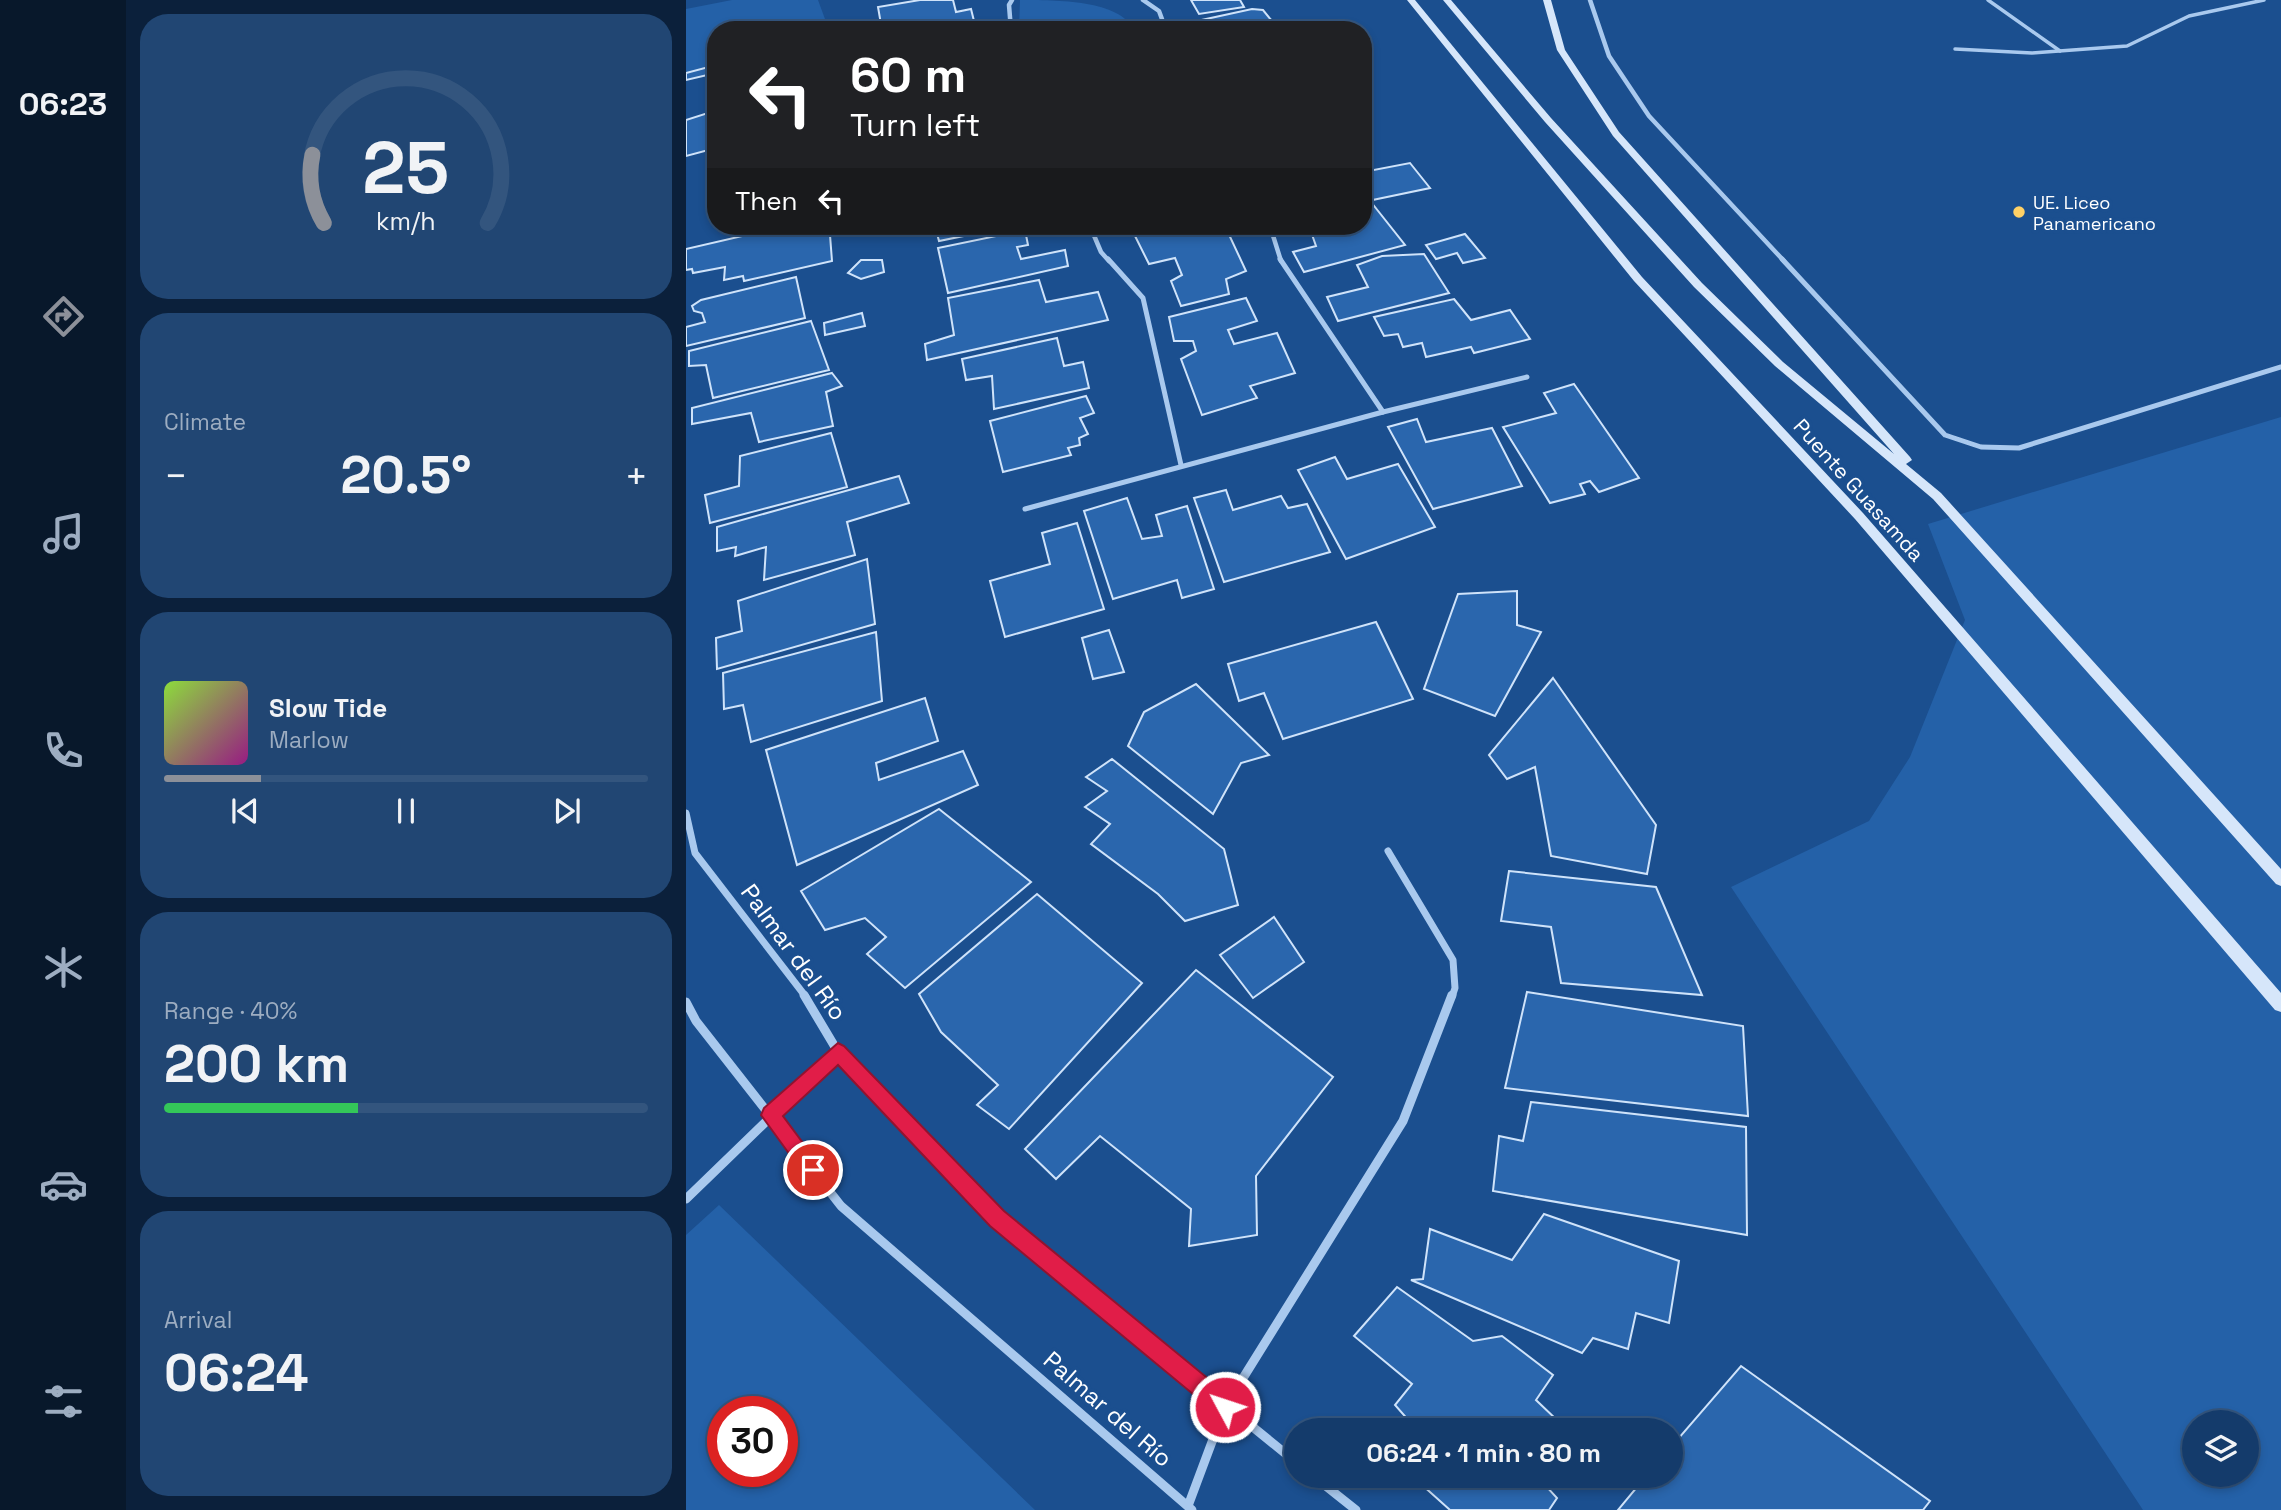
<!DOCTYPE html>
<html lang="en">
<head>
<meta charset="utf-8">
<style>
	body { margin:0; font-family:"Space Grotesk",sans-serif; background:#214673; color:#f1f3f6; height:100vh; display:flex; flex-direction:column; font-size:26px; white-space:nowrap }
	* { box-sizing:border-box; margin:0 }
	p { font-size:23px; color:#9dadc1 }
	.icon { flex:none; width:38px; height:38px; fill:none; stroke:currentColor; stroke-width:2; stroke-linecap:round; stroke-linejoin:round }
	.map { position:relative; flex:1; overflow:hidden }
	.drawer { display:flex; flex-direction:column; gap:14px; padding:14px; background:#0b203b; width:560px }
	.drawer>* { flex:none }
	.banner { position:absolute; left:21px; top:21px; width:665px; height:214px; border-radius:28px; box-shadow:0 4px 10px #0003,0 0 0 2px #33557e; background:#202124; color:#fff; overflow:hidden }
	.buttons { position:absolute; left:1496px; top:1410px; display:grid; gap:14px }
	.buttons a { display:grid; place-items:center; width:77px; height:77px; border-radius:50%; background:#143b6b; box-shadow:0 4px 10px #0003,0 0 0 2px #33557e; font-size:35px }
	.speed { position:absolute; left:21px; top:1396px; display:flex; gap:14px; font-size:35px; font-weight:700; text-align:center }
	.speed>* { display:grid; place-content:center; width:91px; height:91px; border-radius:50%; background:#143b6b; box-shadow:0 4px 10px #0003,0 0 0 2px #33557e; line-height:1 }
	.speed .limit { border:10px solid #d22; background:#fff; color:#111 }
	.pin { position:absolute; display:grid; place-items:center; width:60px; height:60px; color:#fff; margin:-30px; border:4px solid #fff; border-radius:50%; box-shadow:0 2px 7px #0007 }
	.me { position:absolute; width:77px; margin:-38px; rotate:310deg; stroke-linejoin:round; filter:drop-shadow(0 0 5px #0008) }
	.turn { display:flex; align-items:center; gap:24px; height:147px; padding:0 28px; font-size:32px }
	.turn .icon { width:91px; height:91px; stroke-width:2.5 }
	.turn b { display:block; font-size:49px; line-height:60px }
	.then { display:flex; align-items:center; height:66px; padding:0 28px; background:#0003; gap:14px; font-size:26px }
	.big { font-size:52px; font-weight:600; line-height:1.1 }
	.drawer .tile { flex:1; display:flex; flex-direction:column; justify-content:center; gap:10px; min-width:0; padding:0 24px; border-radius:28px; background:#214673 }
	.drawer .dial { align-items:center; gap:0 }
	.dial svg { height:182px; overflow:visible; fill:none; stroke:#33557e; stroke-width:7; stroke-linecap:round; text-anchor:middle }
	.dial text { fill:#f1f3f6; stroke:none }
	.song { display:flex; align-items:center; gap:21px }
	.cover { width:84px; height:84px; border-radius:10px; background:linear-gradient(135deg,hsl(90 70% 55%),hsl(310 70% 35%)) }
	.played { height:7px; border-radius:4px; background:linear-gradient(90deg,#8c9099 20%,#33557e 20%) }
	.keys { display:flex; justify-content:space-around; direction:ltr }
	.heat { display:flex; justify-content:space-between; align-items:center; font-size:38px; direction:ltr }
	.charge { height:10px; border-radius:5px; background:linear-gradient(90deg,#34c759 40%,#33557e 0) }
	.trip { position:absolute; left:598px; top:1418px; width:399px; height:70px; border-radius:35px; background:#143b6b; box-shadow:0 4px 10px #0003,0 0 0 2px #33557e; font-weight:600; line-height:70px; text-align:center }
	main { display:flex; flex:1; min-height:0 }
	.tab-bar { display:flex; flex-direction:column; width:126px; justify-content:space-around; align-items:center; background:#08182b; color:#9dadc1 }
	.tab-bar .icon { width:49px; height:49px }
	.tab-bar .active { color:#8c9099 }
	.tab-bar b { font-size:32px; color:#f1f3f6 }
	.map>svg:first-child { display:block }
	.green { fill:#2461a8; fill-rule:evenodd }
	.building { fill:#2a66ad; stroke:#cfe3fa; stroke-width:2 }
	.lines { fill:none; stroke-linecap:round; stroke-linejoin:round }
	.lane { stroke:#a9c9ee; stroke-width:3.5 }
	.street-far3 { stroke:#a9c9ee; stroke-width:4.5 }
	.street-far2 { stroke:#a9c9ee; stroke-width:5 }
	.street-far1 { stroke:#a9c9ee; stroke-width:7 }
	.street { stroke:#a9c9ee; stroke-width:9 }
	.secondary { fill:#d6e6fa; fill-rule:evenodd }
	.route { fill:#e11d48; stroke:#92132f; stroke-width:2 }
	.poi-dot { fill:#ffd166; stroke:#1b4f8f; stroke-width:2.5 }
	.labels { text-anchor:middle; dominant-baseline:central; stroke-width:7; stroke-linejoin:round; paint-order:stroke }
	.far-poi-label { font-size:18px; fill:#fff; stroke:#1b4f8f; text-anchor:start }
	.street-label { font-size:21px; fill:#fff; stroke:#1b4f8f }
	.near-street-label { font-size:24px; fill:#fff; stroke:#1b4f8f }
</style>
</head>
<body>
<main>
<nav class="tab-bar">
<b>06:23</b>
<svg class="icon active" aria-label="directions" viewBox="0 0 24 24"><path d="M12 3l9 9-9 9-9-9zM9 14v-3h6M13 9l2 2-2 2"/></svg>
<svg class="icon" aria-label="music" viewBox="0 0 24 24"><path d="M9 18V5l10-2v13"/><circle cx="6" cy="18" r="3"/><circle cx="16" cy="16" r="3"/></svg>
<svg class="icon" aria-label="phone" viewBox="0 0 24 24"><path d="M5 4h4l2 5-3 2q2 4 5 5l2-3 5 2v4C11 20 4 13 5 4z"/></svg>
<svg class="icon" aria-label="climate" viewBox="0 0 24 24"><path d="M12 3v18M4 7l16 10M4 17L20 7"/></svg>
<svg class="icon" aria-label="car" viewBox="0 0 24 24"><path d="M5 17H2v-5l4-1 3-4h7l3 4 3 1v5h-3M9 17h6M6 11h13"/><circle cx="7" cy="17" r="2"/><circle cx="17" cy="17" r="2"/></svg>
<svg class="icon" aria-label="filters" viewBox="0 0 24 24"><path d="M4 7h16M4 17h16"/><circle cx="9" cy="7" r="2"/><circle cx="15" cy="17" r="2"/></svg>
</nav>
<section class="drawer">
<div class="tile dial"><svg viewBox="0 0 100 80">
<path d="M14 69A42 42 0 1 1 86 69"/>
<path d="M14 69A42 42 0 0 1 9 39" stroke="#8c9099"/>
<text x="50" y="56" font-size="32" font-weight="700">25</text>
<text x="50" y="72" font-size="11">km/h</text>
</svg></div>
<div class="tile"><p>Climate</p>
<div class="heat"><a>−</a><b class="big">20.5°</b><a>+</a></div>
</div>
<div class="tile">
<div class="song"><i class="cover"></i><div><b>Slow Tide</b><p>Marlow</p></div></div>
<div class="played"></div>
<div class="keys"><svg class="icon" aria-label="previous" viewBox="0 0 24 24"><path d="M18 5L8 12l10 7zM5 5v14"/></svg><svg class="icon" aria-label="pause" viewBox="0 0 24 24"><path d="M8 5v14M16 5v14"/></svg><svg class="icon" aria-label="next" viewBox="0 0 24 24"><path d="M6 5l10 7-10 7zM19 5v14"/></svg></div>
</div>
<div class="tile"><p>Range · 40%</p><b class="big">200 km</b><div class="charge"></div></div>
<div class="tile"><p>Arrival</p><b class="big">06:24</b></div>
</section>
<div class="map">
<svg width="1595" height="1510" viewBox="0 0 1595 1510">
	<rect width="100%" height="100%" fill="#1b4f8f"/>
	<!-- green -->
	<g class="green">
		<polygon points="46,0 132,0 143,30 30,30 30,64 0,73 0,9"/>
		<path d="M 334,0 C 370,0 435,0 447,30 L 333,30 Z"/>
		<path d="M 1595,417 L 1595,1510 L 1457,1510 L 1045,887 L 1183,821 L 1224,757 L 1279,620 L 1242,524 ZM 1508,1423 L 1561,1423 L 1561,1475 L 1508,1475 Z"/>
		<path d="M 33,1205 L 349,1510 L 0,1510 L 0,1235 ZM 96,1412 L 96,1472 L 37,1472 L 37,1412 Z"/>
	</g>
	<!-- building -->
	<g class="building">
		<polygon points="234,0 267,0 270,12 285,9 288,21 234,30 196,30 192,7"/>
		<polygon points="505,0 554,0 558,7 513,14"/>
		<polygon points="566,9 577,10 586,21 579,27 582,30 516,30 511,21"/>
		<polygon points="30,65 30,73 0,80 0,73"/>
		<polygon points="28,111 30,148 0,156 0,120"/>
		<polygon points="724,163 744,188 677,202 677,172"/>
		<polygon points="685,202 719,245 618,272 607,252 630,246 623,226 677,226 677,204"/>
		<polygon points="100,226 154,226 156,231 144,235 146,261 58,281 57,276 38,280 39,267 7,273 6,269 0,270 0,249"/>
		<polygon points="249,226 327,226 253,241"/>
		<polygon points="475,226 539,226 560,271 540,279 543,294 495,306 485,281 496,275 489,258 463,264 447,232"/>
		<polygon points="339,230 342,245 331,247 335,259 379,250 382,266 262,293 252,248"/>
		<polygon points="779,234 799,258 777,263 771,253 750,259 740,245"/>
		<polygon points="738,254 763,293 652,321 641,297 682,287 671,265 696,256"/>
		<polygon points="175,260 196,260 198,272 175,279 162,273"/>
		<polygon points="110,277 119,318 0,346 0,327 19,322 16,313 8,311 6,306 15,300"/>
		<polygon points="353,280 360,302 412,292 422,320 241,360 239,344 268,335 262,298"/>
		<polygon points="560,298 571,321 542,330 548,344 591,333 609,373 564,386 571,398 516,415 495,359 510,351 507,341 488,341 483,317"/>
		<polygon points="768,299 785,320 824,310 844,339 788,353 785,347 740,357 736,343 717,347 712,334 698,336 688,317"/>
		<polygon points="176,313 179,326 139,335 138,323"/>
		<polygon points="125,321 143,370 27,398 20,365 3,366 3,351"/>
		<polygon points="371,338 378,366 397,362 403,388 308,409 306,376 280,380 276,359"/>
		<polygon points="146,373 156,386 140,392 147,426 73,442 65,413 6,424 6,408"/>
		<polygon points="888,384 953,478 913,492 904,481 894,484 899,494 864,503 817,427 870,413 858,393"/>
		<polygon points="400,396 408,413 394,418 402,434 393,438 394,445 382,448 385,455 317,472 304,421"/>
		<polygon points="731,419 740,442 806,428 836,486 747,509 702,427"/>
		<polygon points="145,433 161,487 24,523 19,495 53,486 54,456"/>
		<polygon points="649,457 661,479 712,464 749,527 660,559 612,470"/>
		<polygon points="213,476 223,503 161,522 169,555 78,580 80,547 49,556 50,547 31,551 31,527"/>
		<polygon points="540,490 547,510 595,496 602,508 621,504 644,552 538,582 508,498"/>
		<polygon points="441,498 456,539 476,536 470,515 501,506 528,589 496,598 491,580 427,599 398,511"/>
		<polygon points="391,523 418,609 319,637 304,581 364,564 356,533"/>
		<polygon points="181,559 189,624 31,669 30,638 56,631 52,601"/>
		<polygon points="831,591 831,625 855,632 809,716 738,689 772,594"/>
		<polygon points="690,622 727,699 597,739 578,693 553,701 542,664"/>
		<polygon points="423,630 438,672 407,679 396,638"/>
		<polygon points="190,632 196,701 65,742 57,705 38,709 37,673"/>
		<polygon points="867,678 970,825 961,874 865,856 849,767 821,779 803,755"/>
		<polygon points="510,684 583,755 555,763 527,814 442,746 458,712"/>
		<polygon points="239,698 252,741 190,763 193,780 277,751 292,785 111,865 80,750"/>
		<polygon points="426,759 538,849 552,905 499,921 472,894 405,844 424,824 399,807 421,791 400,777"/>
		<polygon points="253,809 345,882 219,988 181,954 200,937 179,918 139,930 115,891"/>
		<polygon points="823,871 970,887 1016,995 875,983 865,927 815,921"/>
		<polygon points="351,894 456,983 323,1129 291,1105 312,1085 255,1032 233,994"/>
		<polygon points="588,917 618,962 567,998 534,955"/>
		<polygon points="510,970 647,1077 570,1176 571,1235 503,1246 505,1209 414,1136 370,1179 339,1149"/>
		<polygon points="841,992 1057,1026 1062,1116 819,1088"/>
		<polygon points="845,1102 1060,1127 1061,1235 807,1191 813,1136 837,1141"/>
		<polygon points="858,1214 993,1261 983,1323 950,1313 942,1349 907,1338 896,1353 725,1280 737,1279 744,1229 826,1260"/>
		<polygon points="711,1287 787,1341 816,1336 867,1375 850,1400 872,1421 869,1430 731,1430 709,1405 726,1384 668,1336"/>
		<polygon points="1055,1366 1244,1501 1237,1510 932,1510 961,1475 985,1475 985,1447"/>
		<polygon points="725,1475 850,1475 871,1498 863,1510 764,1510"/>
	</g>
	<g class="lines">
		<!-- lane -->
		<g class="lane">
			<polyline points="1302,0 1374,51"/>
			<polyline points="1269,49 1346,53 1441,46 1503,16 1578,0"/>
		</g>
		<!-- street-far3 -->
		<g class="street-far3">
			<polyline points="457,0 473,11 480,30"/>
			<polyline points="904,0 923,56 963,116 1098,261"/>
			<polyline points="325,30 323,5 326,0"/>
			<polyline points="404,226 415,252 423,261"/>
			<polyline points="584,226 595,261"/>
		</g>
		<!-- street-far2 -->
		<g class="street-far2">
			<polyline points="422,259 457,298 495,465"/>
			<polyline points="594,259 697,412"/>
			<polyline points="1096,259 1259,435 1295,447 1333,448 1595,367"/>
			<polyline points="339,509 697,412 841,377"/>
		</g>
		<!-- street-far1 -->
		<g class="street-far1">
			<polyline points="0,813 9,853 120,997"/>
			<polyline points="702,851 767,960 769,988 766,997"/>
		</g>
		<!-- street -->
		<g class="street">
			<polyline points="118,995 152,1052 311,1219 611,1463"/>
			<polyline points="0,1002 10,1021 155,1206 506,1510"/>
			<polyline points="0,1199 152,1052"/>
			<polyline points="626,1475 670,1510"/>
			<polyline points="502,1506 539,1407 717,1121 766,995"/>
		</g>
		<!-- secondary -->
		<g class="secondary">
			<polygon points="721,0 729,0 956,277 1177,513 1595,993 1595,1012 1589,1010 1169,519 948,281"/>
			<polygon points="757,0 765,0 865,118 1016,283 1097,362 1208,454 927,136 871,50 857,0 865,0 879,50 933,132 1224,457 1226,460 1220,464 1255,493 1595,869 1595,886 1590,884 1247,499 1089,366 1008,287 859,122"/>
		</g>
	</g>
	<!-- route -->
	<polygon class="route" points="152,1043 158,1046 318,1211 547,1399 550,1407 547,1414 539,1418 531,1414 304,1226 152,1065 97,1116 137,1170 134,1177 127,1180 120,1177 75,1115 78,1108"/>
	<!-- markers -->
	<circle class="poi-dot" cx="1333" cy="212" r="7"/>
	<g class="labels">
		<!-- far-poi labels -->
		<g class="far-poi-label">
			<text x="1347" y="202">UE. Liceo<tspan x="1347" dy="21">Panamericano</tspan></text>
		</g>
		<!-- street labels -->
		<g class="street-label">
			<text transform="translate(1173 490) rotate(48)">Puente Guasamda</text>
		</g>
		<!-- near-street labels -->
		<g class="near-street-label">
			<text transform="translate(108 952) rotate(54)">Palmar del Río</text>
			<text transform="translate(422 1409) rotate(41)">Palmar del Río</text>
		</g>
	</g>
</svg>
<div class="buttons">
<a><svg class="icon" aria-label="layers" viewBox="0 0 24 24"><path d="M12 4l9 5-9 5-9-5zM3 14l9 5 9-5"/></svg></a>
</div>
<div class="speed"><div class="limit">30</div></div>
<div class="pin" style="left:127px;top:1170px;background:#d93025"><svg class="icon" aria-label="arrive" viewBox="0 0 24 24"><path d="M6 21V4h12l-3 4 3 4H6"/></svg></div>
<svg class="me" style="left:539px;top:1407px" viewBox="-20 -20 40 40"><circle r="17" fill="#e11d48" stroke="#fff" stroke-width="3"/><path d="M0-11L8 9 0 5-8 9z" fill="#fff"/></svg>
<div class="trip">06:24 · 1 min · 80 m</div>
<div class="banner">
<div class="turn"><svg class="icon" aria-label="left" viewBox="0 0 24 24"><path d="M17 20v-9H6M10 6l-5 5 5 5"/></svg><div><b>60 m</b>Turn left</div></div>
<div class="then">Then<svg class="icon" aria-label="left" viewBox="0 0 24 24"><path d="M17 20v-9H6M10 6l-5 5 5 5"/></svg></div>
</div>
</div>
</main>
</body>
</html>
